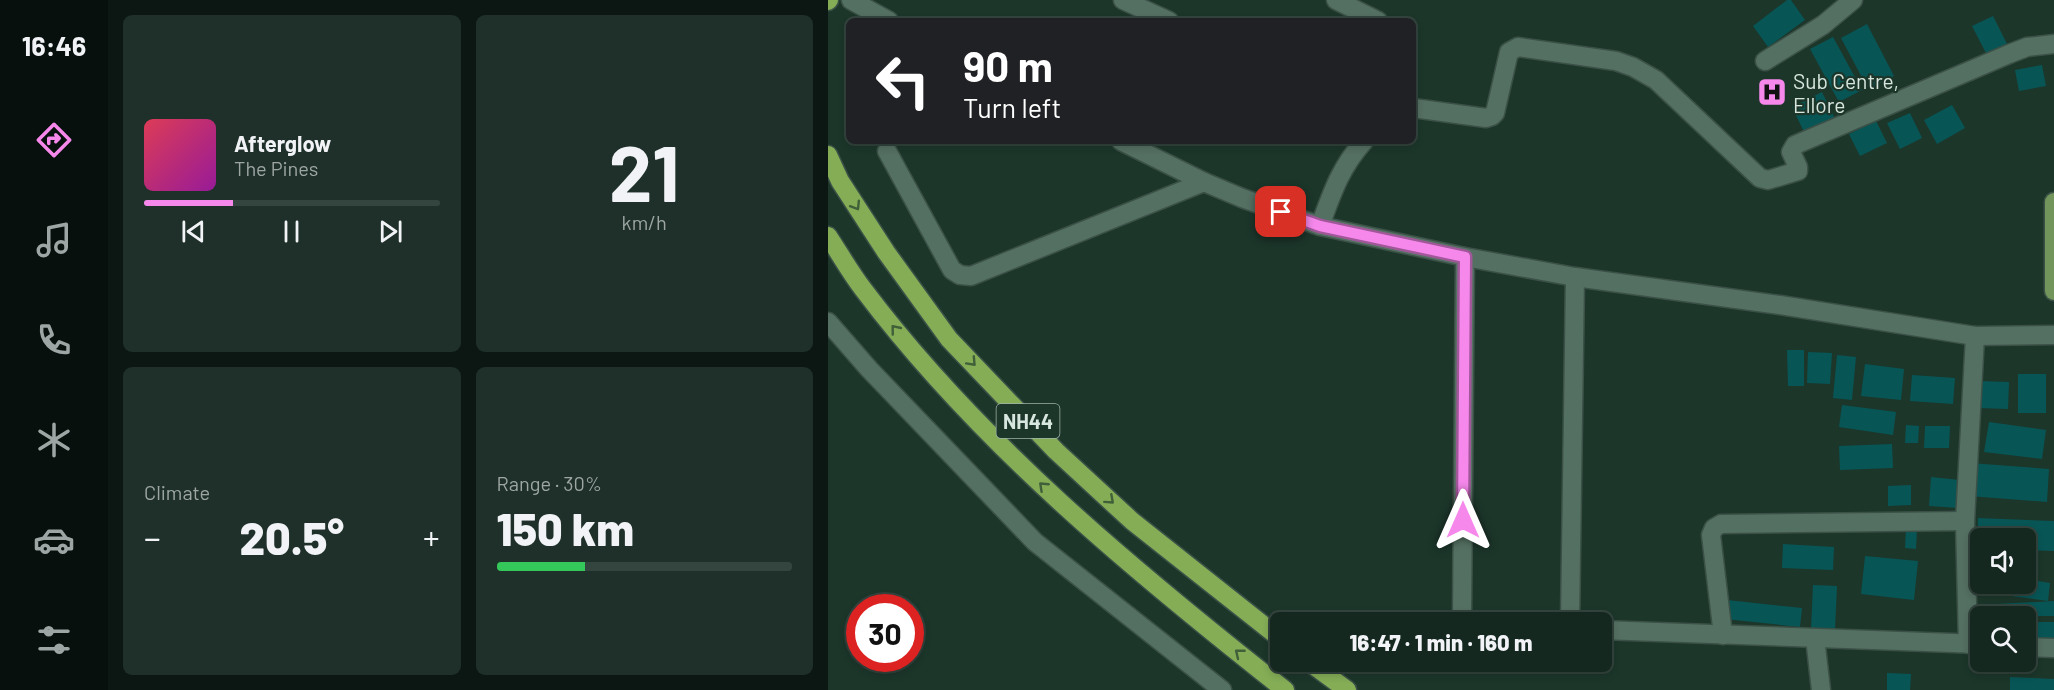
<!DOCTYPE html>
<html lang="en">
<head>
<meta charset="utf-8">
<style>
	body { margin:0; font-family:Barlow,sans-serif; background:#1e3029; color:#f1f3f6; height:100vh; display:flex; flex-direction:column; font-size:22px; white-space:nowrap }
	* { box-sizing:border-box; margin:0 }
	p { font-size:20px; color:#9da6a5 }
	.icon { flex:none; width:33px; height:33px; fill:none; stroke:currentColor; stroke-width:2; stroke-linecap:round; stroke-linejoin:round }
	.map { position:relative; flex:1; overflow:hidden }
	.details { display:flex; flex-direction:column; gap:15px; padding:15px; background:#0c1612; width:720px }
	.details>* { flex:none }
	.banner { position:absolute; left:18px; top:18px; width:570px; height:126px; border-radius:9px; box-shadow:0 3px 9px #0003,0 0 0 2px #34443e; background:#202124; color:#fff; overflow:hidden }
	.controls { position:absolute; left:1142px; top:528px; display:grid; gap:12px }
	.controls a { display:grid; place-items:center; width:66px; height:66px; border-radius:9px; background:#152820; box-shadow:0 3px 9px #0003,0 0 0 2px #34443e; font-size:30px }
	.speed { position:absolute; left:18px; top:594px; display:flex; gap:12px; font-size:30px; font-weight:700; text-align:center }
	.speed>* { display:grid; place-content:center; width:78px; height:78px; border-radius:50%; background:#152820; box-shadow:0 3px 9px #0003,0 0 0 2px #34443e; line-height:1 }
	.speed .limit { border:9px solid #d22; background:#fff; color:#111 }
	.pin { position:absolute; display:grid; place-items:center; width:51px; height:51px; color:#fff; margin:-26px; border-radius:12px; box-shadow:0 3px 9px #0006 }
	.me { position:absolute; width:66px; margin:-33px; rotate:0deg; stroke-linejoin:round; filter:drop-shadow(0 0 4px #0008) }
	.turn { display:flex; align-items:center; gap:21px; height:126px; padding:0 18px; font-size:27px }
	.turn .icon { width:78px; height:78px; stroke-width:2.5 }
	.turn b { display:block; font-size:42px; line-height:51px }
	.big { font-size:45px; font-weight:800; line-height:1.1 }
	.details .widget { flex:1; display:flex; flex-direction:column; justify-content:center; gap:9px; min-width:0; padding:0 21px; border-radius:9px; background:#1e3029 }
	.details .dial { align-items:center; gap:0 }
	.dial b { font-size:78px; line-height:1 }
	.song { display:flex; align-items:center; gap:18px }
	.cover { width:72px; height:72px; border-radius:9px; background:linear-gradient(135deg,hsl(350 70% 55%),hsl(300 70% 35%)) }
	.played { height:6px; border-radius:3px; background:linear-gradient(90deg,#f688ec 30%,#34443e 30%) }
	.keys { display:flex; justify-content:space-around; direction:ltr }
	.heat { display:flex; justify-content:space-between; align-items:center; font-size:33px; direction:ltr }
	.charge { height:9px; border-radius:4px; background:linear-gradient(90deg,#34c759 30%,#34443e 0) }
	.details .tiles { flex:1; display:grid; gap:15px; grid-template-columns:repeat(2,1fr) }
	.trip { position:absolute; left:442px; top:612px; width:342px; height:60px; border-radius:9px; background:#152820; box-shadow:0 3px 9px #0003,0 0 0 2px #34443e; font-weight:800; line-height:60px; text-align:center }
	main { display:flex; flex:1; min-height:0 }
	.menu { display:flex; flex-direction:column; width:108px; justify-content:space-around; align-items:center; background:#08100d; color:#9da6a5 }
	.menu .icon { width:42px; height:42px }
	.menu .active { color:#f688ec }
	.menu b { font-size:27px; color:#f1f3f6 }
	.map>svg:first-child { display:block }
	.building { fill:#085556 }
	.lines { fill:none; stroke-linecap:round; stroke-linejoin:round }
	.minor-casing { stroke:#3b5147; stroke-width:21 }
	.major-casing { stroke:#3b5147; stroke-width:21 }
	.highway-casing { stroke:#3b5147; stroke-width:21 }
	.minor { stroke:#547062; stroke-width:18 }
	.major { stroke:#71955b; stroke-width:18 }
	.highway { stroke:#84ad56; stroke-width:18 }
	.oneway { stroke:#406039 }
	.route-casing { stroke:#a05899; stroke-width:15 }
	.route { stroke:#f688ec; stroke-width:10 }
	.labels { text-anchor:middle; dominant-baseline:central; stroke-width:4.5; stroke-linejoin:round; paint-order:stroke }
	.shield { fill:#1c362a; stroke:#9fb1a8; stroke-width:1.5 }
	.shield-label { font-size:20px; font-weight:bold; fill:#d7e6de }
	.poi-label { font-size:21px; fill:#d7e6de; stroke:#1c362a; text-anchor:start }
</style>
</head>
<body>
<main>
<nav class="menu">
<b>16:46</b>
<svg class="icon active" aria-label="directions" viewBox="0 0 24 24"><path d="M12 3l9 9-9 9-9-9zM9 14v-3h6M13 9l2 2-2 2"/></svg>
<svg class="icon" aria-label="music" viewBox="0 0 24 24"><path d="M9 18V5l10-2v13"/><circle cx="6" cy="18" r="3"/><circle cx="16" cy="16" r="3"/></svg>
<svg class="icon" aria-label="phone" viewBox="0 0 24 24"><path d="M5 4h4l2 5-3 2q2 4 5 5l2-3 5 2v4C11 20 4 13 5 4z"/></svg>
<svg class="icon" aria-label="climate" viewBox="0 0 24 24"><path d="M12 3v18M4 7l16 10M4 17L20 7"/></svg>
<svg class="icon" aria-label="car" viewBox="0 0 24 24"><path d="M5 17H2v-5l4-1 3-4h7l3 4 3 1v5h-3M9 17h6M6 11h13"/><circle cx="7" cy="17" r="2"/><circle cx="17" cy="17" r="2"/></svg>
<svg class="icon" aria-label="filters" viewBox="0 0 24 24"><path d="M4 7h16M4 17h16"/><circle cx="9" cy="7" r="2"/><circle cx="15" cy="17" r="2"/></svg>
</nav>
<section class="details">
<div class="tiles">
<div class="widget">
<div class="song"><i class="cover"></i><div><b>Afterglow</b><p>The Pines</p></div></div>
<div class="played"></div>
<div class="keys"><svg class="icon" aria-label="previous" viewBox="0 0 24 24"><path d="M18 5L8 12l10 7zM5 5v14"/></svg><svg class="icon" aria-label="pause" viewBox="0 0 24 24"><path d="M8 5v14M16 5v14"/></svg><svg class="icon" aria-label="next" viewBox="0 0 24 24"><path d="M6 5l10 7-10 7zM19 5v14"/></svg></div>
</div>
<div class="widget dial"><b>21</b><p>km/h</p></div>
<div class="widget"><p>Climate</p>
<div class="heat"><a>−</a><b class="big">20.5°</b><a>+</a></div>
</div>
<div class="widget"><p>Range · 30%</p><b class="big">150 km</b><div class="charge"></div></div>
</div>
</section>
<div class="map">
<svg width="1226" height="690" viewBox="0 0 1226 690">
	<rect width="100%" height="100%" fill="#1c362a"/>
	<!-- building -->
	<g class="building">
		<polygon points="959,0 963,0 977,20 940,47 925,26"/>
		<polygon points="1165,16 1180,46 1160,57 1144,26"/>
		<polygon points="1039,24 1066,76 1040,89 1013,38"/>
		<polygon points="1005,37 1034,90 1011,102 982,49"/>
		<polygon points="1214,65 1218,86 1191,91 1187,70"/>
		<polygon points="945,80 953,96 942,102 933,86"/>
		<polygon points="994,92 1008,121 978,136 964,107"/>
		<polygon points="1124,105 1137,128 1109,144 1096,120"/>
		<polygon points="1082,113 1094,138 1072,149 1059,123"/>
		<polygon points="1048,121 1059,143 1032,156 1021,134"/>
		<polygon points="959,350 976,350 976,386 960,386"/>
		<polygon points="980,352 1004,353 1002,384 979,383"/>
		<polygon points="1009,355 1028,357 1024,400 1005,398"/>
		<polygon points="1037,364 1076,369 1073,400 1033,396"/>
		<rect x="1190" y="374" width="28" height="39"/>
		<polygon points="1084,375 1127,378 1125,404 1082,401"/>
		<polygon points="1150,381 1181,382 1180,409 1149,408"/>
		<polygon points="1014,405 1068,412 1065,435 1011,427"/>
		<polygon points="1161,422 1218,430 1214,459 1156,452"/>
		<polygon points="1078,425 1091,426 1090,443 1077,443"/>
		<polygon points="1097,426 1122,426 1121,448 1096,448"/>
		<polygon points="1064,444 1065,468 1012,470 1011,446"/>
		<polygon points="1142,463 1221,469 1219,502 1140,496"/>
		<polygon points="1103,477 1132,480 1130,508 1101,506"/>
		<polygon points="1083,485 1083,505 1060,506 1060,486"/>
		<polygon points="1150,518 1226,521 1226,551 1197,550 1197,538 1152,538 1152,547 1149,547"/>
		<polygon points="1078,529 1089,529 1088,549 1077,548"/>
		<polygon points="955,544 1006,547 1005,570 954,568"/>
		<polygon points="1037,556 1090,561 1086,600 1033,594"/>
		<polygon points="1197,579 1222,583 1220,601 1153,592 1154,584 1197,584"/>
		<polygon points="985,585 1009,586 1007,630 983,629"/>
		<polygon points="899,600 974,608 972,627 897,619"/>
		<polygon points="1226,601 1226,616 1150,616 1150,605"/>
		<rect x="1197" y="622" width="29" height="21"/>
		<polygon points="1059,673 1083,674 1082,690 1059,690"/>
		<polygon points="1182,677 1226,679 1226,690 1182,690"/>
	</g>
	<g class="lines">
		<!-- minor casing -->
		<g class="minor-casing">
			<g id="minor">
				<polyline points="23,0 61,21"/>
				<polyline points="295,0 341,21"/>
				<polyline points="508,0 550,21"/>
				<polyline points="937,61 995,25 1025,0"/>
				<polyline points="585,108 658,118 664,116 667,113 681,52 690,47 788,61 805,67 828,80 932,178 940,180 970,171 970,167 963,152 967,145 1181,54 1199,47 1226,44"/>
				<polyline points="293,141 376,182 414,198 492,226 637,257 747,277 952,305 1147,336 1226,335"/>
				<polyline points="59,151 124,270 132,275 143,276 376,182"/>
				<path d="M 492,226 C 504,193 512,168 536,141"/>
				<polyline points="0,322 41,369 207,542 394,690"/>
				<polyline points="637,622 634,616 637,257"/>
				<polyline points="742,622 747,277"/>
				<polyline points="774,630 1152,644"/>
				<polyline points="895,635 883,535 886,528 893,524 1137,521"/>
				<polyline points="987,638 993,690"/>
				<polyline points="1140,644 1137,521 1147,336"/>
				<polyline points="1197,647 1226,648"/>
			</g>
		</g>
		<!-- major casing -->
		<g class="major-casing">
			<polyline id="major" points="1226,202 1226,291"/>
		</g>
		<!-- highway casing -->
		<g class="highway-casing">
			<g id="highway">
				<polyline points="0,1 1,0"/>
				<polyline points="0,155 12,181 58,252 121,339 228,451 304,521 453,639"/>
				<path d="M 0,236 C 12,254 22,272 35,289 C 151,443 306,571 457,690"/>
				<polyline points="481,662 519,690"/>
			</g>
		</g>
		<!-- minor -->
		<use href="#minor" class="minor"/>
		<!-- major -->
		<use href="#major" class="major"/>
		<!-- highway -->
		<use href="#highway" class="highway"/>
	</g>
	<!-- one-way arrows -->
	<defs><path id="oneway-chevron" d="M-2-3.5L2.5 0L-2 3.5" fill="none" stroke-width="1.6" stroke-linecap="round" stroke-linejoin="round" transform="scale(1.5)"/></defs>
	<g class="oneway">
		<use href="#oneway-chevron" transform="translate(28 206) rotate(58)"/>
		<use href="#oneway-chevron" transform="translate(67 329) rotate(-129)"/>
		<use href="#oneway-chevron" transform="translate(144 362) rotate(47)"/>
		<use href="#oneway-chevron" transform="translate(215 486) rotate(-137)"/>
		<use href="#oneway-chevron" transform="translate(282 500) rotate(42)"/>
		<use href="#oneway-chevron" transform="translate(411 653) rotate(-141)"/>
	</g>
	<g class="lines">
		<!-- route casing -->
		<g class="route-casing">
			<polyline id="route" points="453,212 492,226 637,257 635,520"/>
		</g>
		<!-- route -->
		<use href="#route" class="route"/>
	</g>
	<!-- icons -->
	<defs>
		<g id="hospital-square" transform="scale(1.5)"><rect x="-9" y="-9" width="18" height="18" rx="4" fill="#f688ec" stroke="#1c362a"/><path d="M-5-5h3v3.5h4V-5h3V5h-3V1.5h-4V5h-3Z" fill="#111"/></g>
	</defs>
	<g fill-rule="evenodd">
		<use href="#hospital-square" x="944" y="92"/>
	</g>
	<g class="labels">
		<!-- shield labels -->
		<rect class="shield" x="168.5" y="404" width="63" height="34" rx="4.5"/>
		<g class="shield-label">
			<text x="200" y="421">NH44</text>
		</g>
		<!-- poi labels -->
		<g class="poi-label">
			<text x="965" y="80">Sub Centre,<tspan x="965" dy="24">Ellore</tspan></text>
		</g>
	</g>
</svg>
<div class="controls">
<a><svg class="icon" aria-label="sound" viewBox="0 0 24 24"><path d="M4 9h4l5-4v14l-5-4H4zM17 9q2 3 0 6"/></svg></a>
<a><svg class="icon" aria-label="search" viewBox="0 0 24 24"><circle cx="10" cy="10" r="6"/><path d="M15 15l6 6"/></svg></a>
</div>
<div class="speed"><div class="limit">30</div></div>
<div class="pin" style="left:453px;top:212px;background:#d93025"><svg class="icon" aria-label="arrive" viewBox="0 0 24 24"><path d="M6 21V4h12l-3 4 3 4H6"/></svg></div>
<svg class="me" style="left:635px;top:520px" viewBox="-20 -20 40 40"><path d="M0-17L14 15 0 8-14 15z" fill="#f688ec" stroke="#fff" stroke-width="4"/></svg>
<div class="trip">16:47 · 1 min · 160 m</div>
<div class="banner">
<div class="turn"><svg class="icon" aria-label="left" viewBox="0 0 24 24"><path d="M17 20v-9H6M10 6l-5 5 5 5"/></svg><div><b>90 m</b>Turn left</div></div>
</div>
</div>
</main>
</body>
</html>
